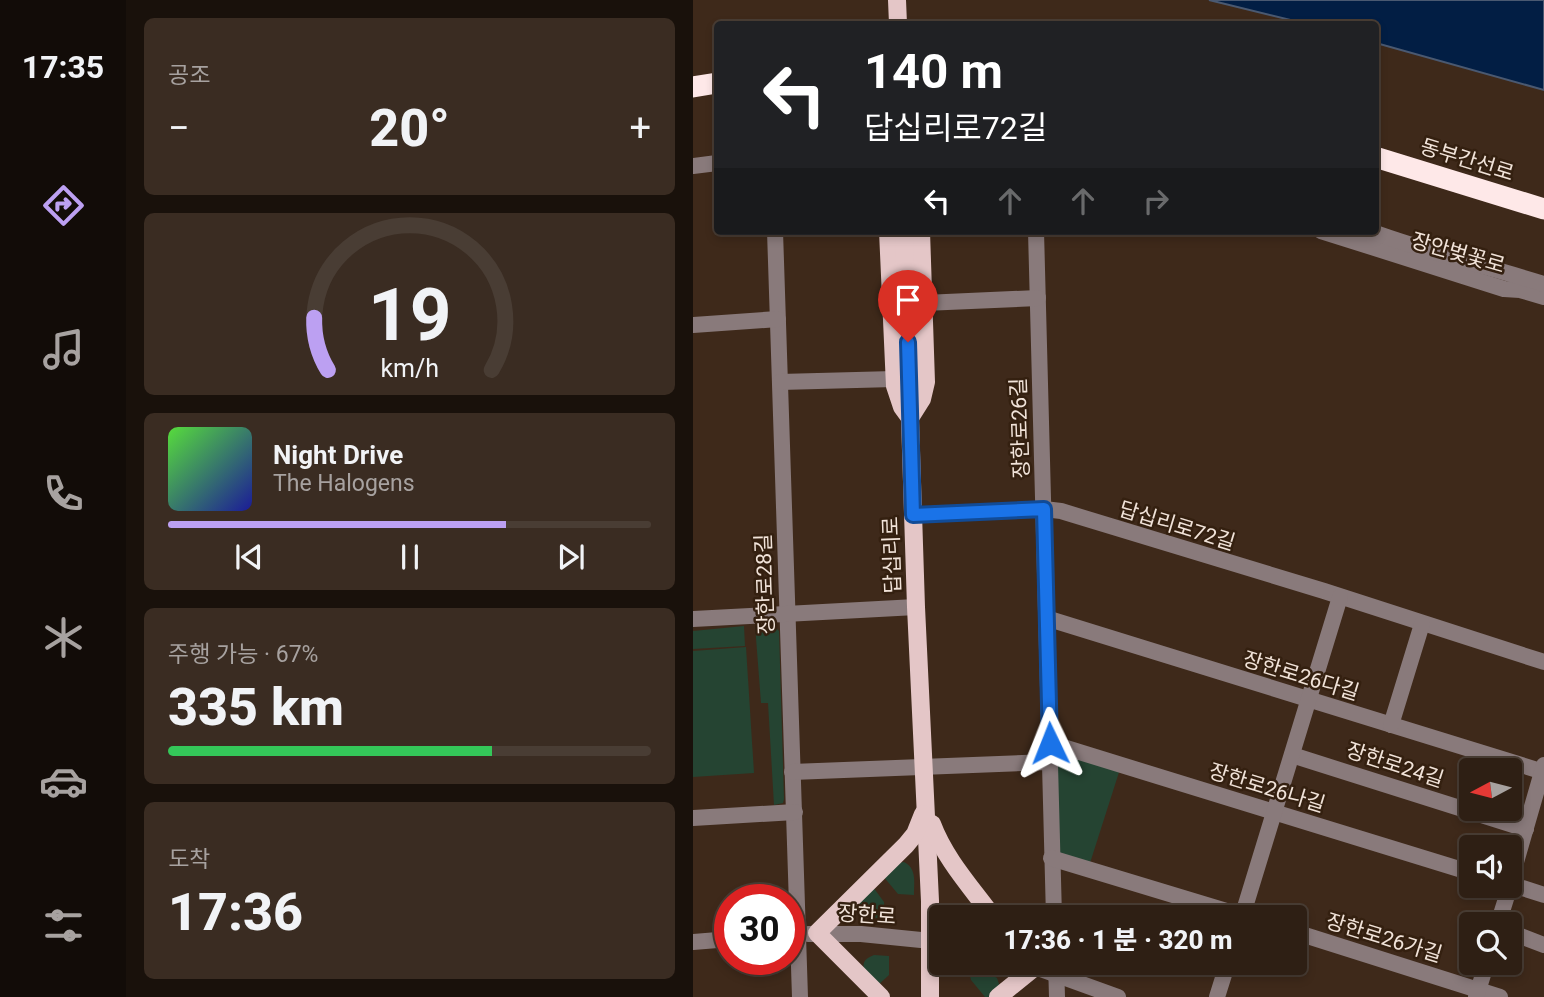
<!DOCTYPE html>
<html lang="ko">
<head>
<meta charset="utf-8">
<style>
	body { margin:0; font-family:Roboto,"Noto Sans KR",sans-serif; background:#3a2c22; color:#f1f3f6; height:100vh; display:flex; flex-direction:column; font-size:26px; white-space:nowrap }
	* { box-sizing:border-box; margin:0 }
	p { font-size:23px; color:#a7a2a0 }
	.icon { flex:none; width:38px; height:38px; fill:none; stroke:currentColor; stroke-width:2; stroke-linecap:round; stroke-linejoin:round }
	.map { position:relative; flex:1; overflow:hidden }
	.side { display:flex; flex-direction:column; gap:18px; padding:18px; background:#19110b; width:567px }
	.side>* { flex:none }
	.top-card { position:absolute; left:21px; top:21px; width:665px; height:214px; border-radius:7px; box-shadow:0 4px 10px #0003,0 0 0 2px #493d34; background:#202124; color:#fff; overflow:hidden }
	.needle { width:46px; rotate:263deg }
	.fabs { position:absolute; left:766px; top:758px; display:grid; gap:14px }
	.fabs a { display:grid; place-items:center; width:63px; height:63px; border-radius:7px; background:#2e1f14; box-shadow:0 4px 10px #0003,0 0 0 2px #493d34; font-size:35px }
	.speed { position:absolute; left:21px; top:884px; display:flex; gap:14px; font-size:35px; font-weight:700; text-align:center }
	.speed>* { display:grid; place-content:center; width:91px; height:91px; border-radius:50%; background:#2e1f14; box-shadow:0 4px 10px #0003,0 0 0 2px #493d34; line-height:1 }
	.speed .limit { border:10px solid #d22; background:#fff; color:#111 }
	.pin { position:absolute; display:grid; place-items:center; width:60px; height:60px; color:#fff; margin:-72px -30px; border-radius:50% 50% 50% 0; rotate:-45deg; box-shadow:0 0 7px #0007 }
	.pin .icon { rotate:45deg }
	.me { position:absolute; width:77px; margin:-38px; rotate:358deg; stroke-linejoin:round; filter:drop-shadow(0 0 5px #0008) }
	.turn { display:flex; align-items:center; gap:24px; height:147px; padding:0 35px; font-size:32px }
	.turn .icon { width:91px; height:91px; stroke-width:2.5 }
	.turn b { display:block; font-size:49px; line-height:60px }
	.lanes { display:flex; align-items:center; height:66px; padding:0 35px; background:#0003; justify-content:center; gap:35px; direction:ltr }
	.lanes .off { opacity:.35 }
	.big { font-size:52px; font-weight:800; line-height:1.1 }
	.side .widget { flex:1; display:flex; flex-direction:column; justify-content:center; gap:10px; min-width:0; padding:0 24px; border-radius:10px; background:#3a2c22 }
	.side .dial { align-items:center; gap:0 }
	.dial svg { height:182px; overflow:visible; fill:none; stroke:#493d34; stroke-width:7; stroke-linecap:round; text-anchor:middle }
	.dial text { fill:#f1f3f6; stroke:none }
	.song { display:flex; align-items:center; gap:21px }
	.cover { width:84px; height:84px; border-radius:10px; background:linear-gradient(135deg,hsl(110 70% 55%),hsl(240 70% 35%)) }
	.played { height:7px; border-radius:4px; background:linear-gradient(90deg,#bca0f2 70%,#493d34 70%) }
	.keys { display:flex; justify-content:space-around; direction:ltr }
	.heat { display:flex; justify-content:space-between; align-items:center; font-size:38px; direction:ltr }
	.charge { height:10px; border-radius:5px; background:linear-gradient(90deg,#34c759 67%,#493d34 0) }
	.trip { position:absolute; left:236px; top:905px; width:378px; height:70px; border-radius:7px; background:#2e1f14; box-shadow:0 4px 10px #0003,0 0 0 2px #493d34; font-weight:800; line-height:70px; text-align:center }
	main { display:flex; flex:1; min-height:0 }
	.tab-bar { display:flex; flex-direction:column; width:126px; justify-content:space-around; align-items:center; background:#120c08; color:#a7a2a0 }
	.tab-bar .icon { width:49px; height:49px }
	.tab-bar .on { color:#bca0f2 }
	.tab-bar b { font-size:32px; color:#f1f3f6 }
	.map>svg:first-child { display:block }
	.green { fill:#254432 }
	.water { fill:#021e44; stroke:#4a5971; stroke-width:2 }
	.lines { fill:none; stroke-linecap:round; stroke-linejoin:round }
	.minor { stroke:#897a7b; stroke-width:16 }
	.major { stroke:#e4c6c7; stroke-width:18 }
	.highway { stroke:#fee8e8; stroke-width:21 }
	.route-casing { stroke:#114b97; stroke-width:18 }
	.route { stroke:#1a73e8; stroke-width:12 }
	.labels { text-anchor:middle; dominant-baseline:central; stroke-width:5; stroke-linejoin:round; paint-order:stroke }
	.street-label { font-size:21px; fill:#f1e3d9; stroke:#342010 }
</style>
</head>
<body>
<main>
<nav class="tab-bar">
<b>17:35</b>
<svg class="icon on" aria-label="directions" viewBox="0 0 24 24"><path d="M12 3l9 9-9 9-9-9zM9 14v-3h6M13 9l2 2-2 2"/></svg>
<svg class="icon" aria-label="music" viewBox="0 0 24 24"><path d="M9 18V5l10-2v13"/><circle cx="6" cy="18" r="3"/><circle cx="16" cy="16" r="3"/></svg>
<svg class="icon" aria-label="phone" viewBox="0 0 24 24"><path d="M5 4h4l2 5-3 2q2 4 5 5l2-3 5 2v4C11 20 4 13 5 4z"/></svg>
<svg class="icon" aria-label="climate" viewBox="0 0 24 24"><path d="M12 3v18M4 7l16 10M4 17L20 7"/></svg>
<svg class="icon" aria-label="car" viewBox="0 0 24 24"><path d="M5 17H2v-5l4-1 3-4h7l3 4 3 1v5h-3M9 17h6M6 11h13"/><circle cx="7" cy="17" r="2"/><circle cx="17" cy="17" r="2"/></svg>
<svg class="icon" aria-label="filters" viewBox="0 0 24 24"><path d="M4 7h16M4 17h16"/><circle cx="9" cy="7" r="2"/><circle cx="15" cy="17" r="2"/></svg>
</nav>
<section class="side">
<div class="widget"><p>공조</p>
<div class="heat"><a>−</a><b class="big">20°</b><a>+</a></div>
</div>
<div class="widget dial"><svg viewBox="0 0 100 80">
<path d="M14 69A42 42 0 1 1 86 69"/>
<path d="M14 69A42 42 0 0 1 8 46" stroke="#bca0f2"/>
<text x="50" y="56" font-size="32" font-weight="700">19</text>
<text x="50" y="72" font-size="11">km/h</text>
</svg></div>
<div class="widget">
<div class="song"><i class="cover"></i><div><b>Night Drive</b><p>The Halogens</p></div></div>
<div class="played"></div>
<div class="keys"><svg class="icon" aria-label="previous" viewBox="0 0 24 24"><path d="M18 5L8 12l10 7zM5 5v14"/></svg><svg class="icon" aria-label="pause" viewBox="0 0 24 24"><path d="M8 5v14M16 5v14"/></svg><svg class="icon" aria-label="next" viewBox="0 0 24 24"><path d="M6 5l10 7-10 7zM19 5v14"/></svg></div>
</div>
<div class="widget"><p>주행 가능 · 67%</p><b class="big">335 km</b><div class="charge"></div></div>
<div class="widget"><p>도착</p><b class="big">17:36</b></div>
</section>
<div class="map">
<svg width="851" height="997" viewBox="0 0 851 997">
	<rect width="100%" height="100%" fill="#3e291a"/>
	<!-- green -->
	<g class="green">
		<polygon points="79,624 86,631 91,799 90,803 81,805 75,703 68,703 62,625"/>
		<polygon points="51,626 52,646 0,649 0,631"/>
		<polygon points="53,647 61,773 0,777 0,651"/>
		<polygon points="370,748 428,766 397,863 363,852 359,757"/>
		<path d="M 211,862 C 224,868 221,883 221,895 L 205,894 L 190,876 L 206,863 Z"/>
		<path d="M 180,887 L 191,902 L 192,918 C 180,918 167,919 165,904 Z"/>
		<path d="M 181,955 L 196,956 L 196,975 L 184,986 C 174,975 161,962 181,955 Z"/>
		<polygon points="275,968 293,972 304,978 306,984 305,992 298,997 292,997 278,980"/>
	</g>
	<!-- water -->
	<polygon class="water" points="516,0 851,0 851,90 683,43 682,24 614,24"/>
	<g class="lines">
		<!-- minor -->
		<g class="minor">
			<polyline points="0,166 24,163"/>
			<polyline points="82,231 107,997"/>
			<polyline points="343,231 361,917"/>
			<polyline points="628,231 811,289 827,290 851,297"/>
			<path d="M 677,231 C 734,252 793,266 851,284"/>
			<polyline points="231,303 345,298"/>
			<polyline points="0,325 85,319"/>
			<polyline points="87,382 201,379"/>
			<polyline points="220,515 351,509 368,511 631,591 851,662"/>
			<polyline points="353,618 851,772"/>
			<polyline points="0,619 223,607"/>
			<polyline points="698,725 729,624"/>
			<polyline points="357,743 779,873"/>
			<polyline points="599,755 833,829"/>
			<polyline points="99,772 355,762"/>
			<polyline points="0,818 102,812"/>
			<polyline points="358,858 553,917"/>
			<polyline points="817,883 851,765"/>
			<polyline points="817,884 851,895"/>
			<polyline points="549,917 647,597"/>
			<polyline points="805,924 817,886"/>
			<polyline points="602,932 807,997"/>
			<polyline points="817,932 851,945"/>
			<polyline points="115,934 168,934 248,942"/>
			<polyline points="0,942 37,939"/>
			<polyline points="363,962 364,997"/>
			<polyline points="331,963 425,997"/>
			<polyline points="524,997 535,962"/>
			<polyline points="783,997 794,962"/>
		</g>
		<!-- major -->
		<g class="major">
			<polyline points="204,0 205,24"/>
			<polyline points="195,231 202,386 209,407 217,418 229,399 233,382 228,231"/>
			<polyline points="211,231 223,607 237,901 237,997"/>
			<path d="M 239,824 C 252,859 278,887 300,917"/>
			<polyline points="188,997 124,933 213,845 222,834 230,814"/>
			<polyline points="305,997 342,967 338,962"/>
		</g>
		<!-- highway -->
		<g class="highway">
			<polyline points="0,87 24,83"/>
			<polyline points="682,157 851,209"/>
		</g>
	</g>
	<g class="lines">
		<!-- route casing -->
		<g class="route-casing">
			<polyline id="route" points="215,342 220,515 351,509 357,743"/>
		</g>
		<!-- route -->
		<use href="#route" class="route"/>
	</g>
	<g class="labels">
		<!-- street labels -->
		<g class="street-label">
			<text transform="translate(774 160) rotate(17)">동부간선로</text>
			<text transform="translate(765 253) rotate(16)">장안벚꽃로</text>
			<text transform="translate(327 428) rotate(-92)">장한로26길</text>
			<text transform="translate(484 526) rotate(17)">답십리로72길</text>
			<text transform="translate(199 555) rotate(-92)">답십리로</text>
			<text transform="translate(72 584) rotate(-92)">장한로28길</text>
			<text transform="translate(608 676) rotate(17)">장한로26다길</text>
			<text transform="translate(702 765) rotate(18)">장한로24길</text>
			<text transform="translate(574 788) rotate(17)">장한로26나길</text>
			<text transform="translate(174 915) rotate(4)">장한로</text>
			<text transform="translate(691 938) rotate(17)">장한로26가길</text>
		</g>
	</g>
</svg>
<div class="fabs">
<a><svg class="needle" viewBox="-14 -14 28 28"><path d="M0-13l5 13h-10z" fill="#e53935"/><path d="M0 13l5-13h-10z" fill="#a7a2a0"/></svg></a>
<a><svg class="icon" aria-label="sound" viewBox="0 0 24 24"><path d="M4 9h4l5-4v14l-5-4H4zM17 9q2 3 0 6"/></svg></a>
<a><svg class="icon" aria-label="search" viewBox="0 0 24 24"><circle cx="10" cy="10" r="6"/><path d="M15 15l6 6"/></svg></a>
</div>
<div class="speed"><div class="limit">30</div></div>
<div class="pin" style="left:215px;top:342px;background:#d93025"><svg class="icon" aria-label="arrive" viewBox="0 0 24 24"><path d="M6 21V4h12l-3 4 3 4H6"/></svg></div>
<svg class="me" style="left:357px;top:743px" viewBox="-20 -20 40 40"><path d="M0-17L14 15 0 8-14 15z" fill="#1a73e8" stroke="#fff" stroke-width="4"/></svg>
<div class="trip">17:36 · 1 분 · 320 m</div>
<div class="top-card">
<div class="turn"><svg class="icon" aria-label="left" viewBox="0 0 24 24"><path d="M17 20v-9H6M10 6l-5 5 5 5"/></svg><div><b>140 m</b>답십리로72길</div></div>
<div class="lanes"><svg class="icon" aria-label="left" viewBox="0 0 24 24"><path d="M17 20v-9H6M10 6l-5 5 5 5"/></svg><svg class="icon off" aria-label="ahead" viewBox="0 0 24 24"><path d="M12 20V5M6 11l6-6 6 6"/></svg><svg class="icon off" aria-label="ahead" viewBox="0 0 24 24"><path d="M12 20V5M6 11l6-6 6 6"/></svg><svg class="icon off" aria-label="right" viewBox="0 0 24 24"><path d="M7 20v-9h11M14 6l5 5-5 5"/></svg></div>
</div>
</div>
</main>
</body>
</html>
